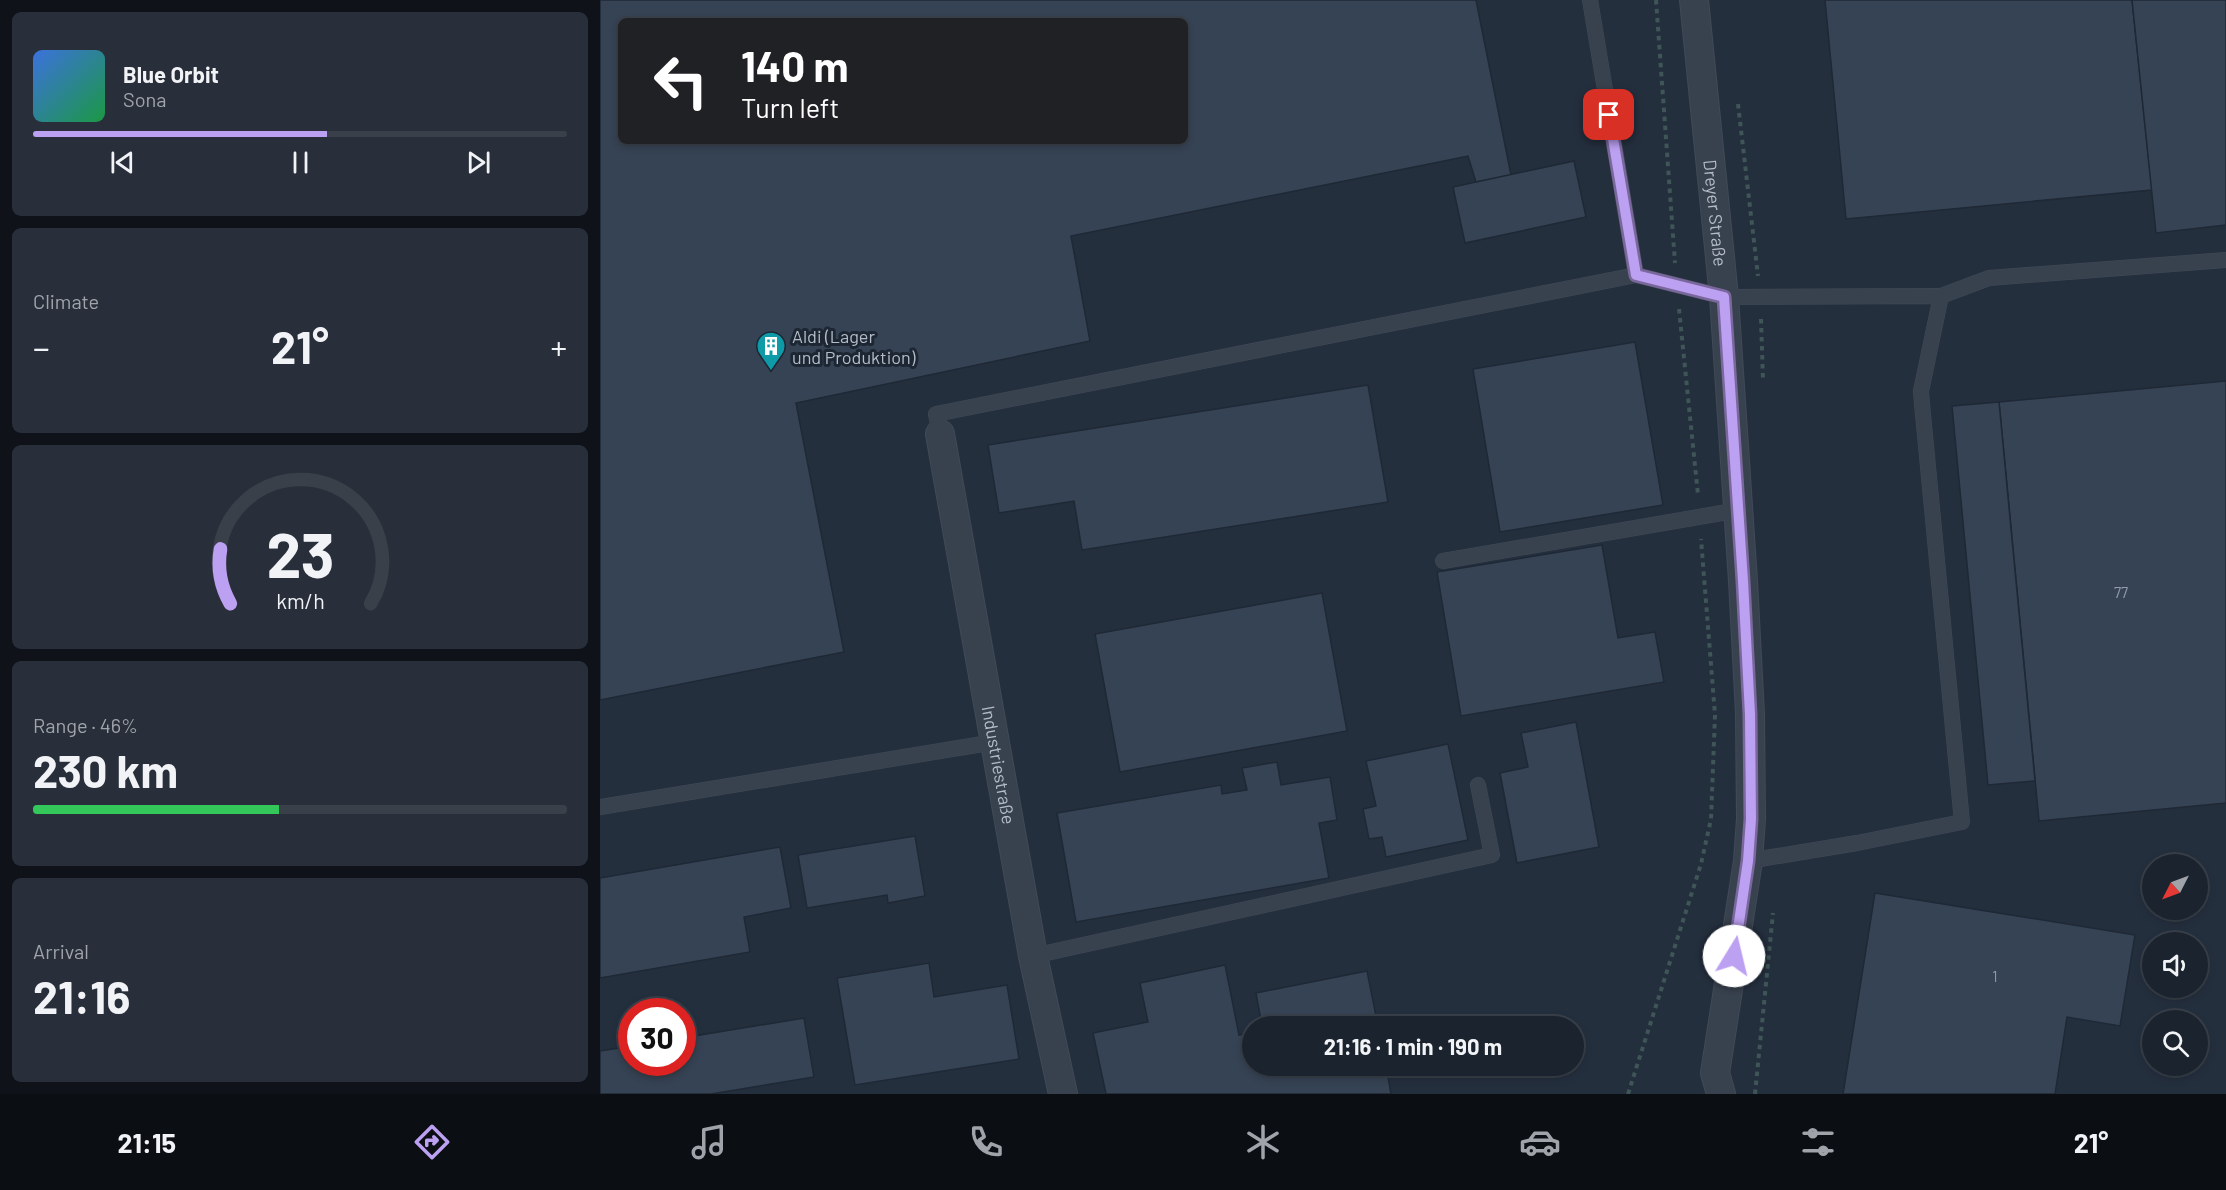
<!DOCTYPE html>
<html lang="en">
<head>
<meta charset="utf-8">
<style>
	body { margin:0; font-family:Barlow,sans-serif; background:#282f3a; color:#f1f3f6; height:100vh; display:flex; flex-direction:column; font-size:22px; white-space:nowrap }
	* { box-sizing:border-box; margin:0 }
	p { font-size:20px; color:#a0a4aa }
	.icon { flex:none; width:33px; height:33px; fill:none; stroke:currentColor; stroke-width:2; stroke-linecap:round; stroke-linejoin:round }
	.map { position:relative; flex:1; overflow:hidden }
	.panel { display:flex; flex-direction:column; gap:12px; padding:12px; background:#0f1319; width:600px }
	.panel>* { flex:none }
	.guide { position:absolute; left:18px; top:18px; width:570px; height:126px; border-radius:9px; box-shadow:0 3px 9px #0003,0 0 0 2px #39404a; background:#202124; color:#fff; overflow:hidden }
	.needle { width:39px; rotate:228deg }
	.tools { position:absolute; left:1542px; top:854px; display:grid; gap:12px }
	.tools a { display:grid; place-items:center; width:66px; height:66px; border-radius:50%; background:#1b232e; box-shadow:0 3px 9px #0003,0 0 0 2px #39404a; font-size:30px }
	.speed { position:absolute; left:18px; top:998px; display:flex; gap:12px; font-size:30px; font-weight:700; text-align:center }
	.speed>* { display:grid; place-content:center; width:78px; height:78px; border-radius:50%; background:#1b232e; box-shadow:0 3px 9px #0003,0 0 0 2px #39404a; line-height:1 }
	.speed .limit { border:9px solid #d22; background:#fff; color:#111 }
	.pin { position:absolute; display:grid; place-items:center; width:51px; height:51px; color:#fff; margin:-26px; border-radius:12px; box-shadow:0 3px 9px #0006 }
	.me { position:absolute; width:66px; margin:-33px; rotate:9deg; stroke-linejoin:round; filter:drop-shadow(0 0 4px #0008) }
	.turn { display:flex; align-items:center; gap:21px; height:126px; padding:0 24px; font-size:27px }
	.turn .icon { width:78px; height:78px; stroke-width:2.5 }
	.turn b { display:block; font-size:42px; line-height:51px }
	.big { font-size:45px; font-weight:700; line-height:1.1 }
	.panel .widget { flex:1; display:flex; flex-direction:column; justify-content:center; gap:9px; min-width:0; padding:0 21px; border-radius:9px; background:#282f3a }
	.panel .dial { align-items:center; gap:0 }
	.dial svg { height:156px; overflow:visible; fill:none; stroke:#39404a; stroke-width:7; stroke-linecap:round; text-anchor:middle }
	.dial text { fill:#f1f3f6; stroke:none }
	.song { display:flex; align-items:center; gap:18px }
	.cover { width:72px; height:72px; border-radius:9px; background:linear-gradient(135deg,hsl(220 70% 55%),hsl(140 70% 35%)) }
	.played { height:6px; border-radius:3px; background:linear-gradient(90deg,#bca0f2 55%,#39404a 55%) }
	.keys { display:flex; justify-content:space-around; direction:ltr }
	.heat { display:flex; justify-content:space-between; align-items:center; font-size:33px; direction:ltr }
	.charge { height:9px; border-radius:4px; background:linear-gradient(90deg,#34c759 46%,#39404a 0) }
	.trip { position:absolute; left:642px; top:1016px; width:342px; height:60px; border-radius:30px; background:#1b232e; box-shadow:0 3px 9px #0003,0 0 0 2px #39404a; font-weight:700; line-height:60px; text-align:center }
	.dock { display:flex; height:96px; justify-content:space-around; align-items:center; background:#0b0e12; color:#a0a4aa }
	.dock .icon { width:42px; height:42px }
	.dock .selected { color:#bca0f2 }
	.dock b { font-size:27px; color:#f1f3f6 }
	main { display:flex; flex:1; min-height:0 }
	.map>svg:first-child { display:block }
	.building { fill:#364354; stroke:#1f2835; stroke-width:1.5; fill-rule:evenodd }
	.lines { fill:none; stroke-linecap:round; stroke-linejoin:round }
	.lane-casing { stroke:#414a57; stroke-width:16 }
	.street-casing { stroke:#414a57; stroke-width:30 }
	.path { stroke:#3f5557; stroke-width:4; stroke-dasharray:4.5 4.5; stroke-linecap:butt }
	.lane { stroke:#38414e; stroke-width:15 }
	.street { stroke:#38414e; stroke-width:28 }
	.route-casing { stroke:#7a689d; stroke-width:15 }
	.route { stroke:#bca0f2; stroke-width:10 }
	.labels { text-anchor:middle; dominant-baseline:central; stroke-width:6; stroke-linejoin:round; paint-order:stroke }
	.number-label { font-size:15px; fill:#929caa }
	.street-label { font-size:18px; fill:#b4bcc9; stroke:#1d2633 }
	.poi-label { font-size:18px; fill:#b4bcc9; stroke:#1d2633; text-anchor:start }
</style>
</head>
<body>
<main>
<section class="panel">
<div class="widget">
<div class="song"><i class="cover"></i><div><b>Blue Orbit</b><p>Sona</p></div></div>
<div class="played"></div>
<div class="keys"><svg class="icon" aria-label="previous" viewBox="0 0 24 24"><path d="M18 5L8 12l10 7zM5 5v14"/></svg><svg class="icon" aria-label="pause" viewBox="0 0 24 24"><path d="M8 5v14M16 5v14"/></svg><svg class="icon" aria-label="next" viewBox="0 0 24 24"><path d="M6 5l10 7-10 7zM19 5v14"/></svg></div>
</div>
<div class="widget"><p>Climate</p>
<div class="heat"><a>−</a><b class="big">21°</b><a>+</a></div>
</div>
<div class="widget dial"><svg viewBox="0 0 100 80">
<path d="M14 69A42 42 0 1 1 86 69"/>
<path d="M14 69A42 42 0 0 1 9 41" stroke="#bca0f2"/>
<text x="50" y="56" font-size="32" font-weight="700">23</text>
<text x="50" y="72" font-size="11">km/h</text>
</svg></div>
<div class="widget"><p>Range · 46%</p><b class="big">230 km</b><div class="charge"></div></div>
<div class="widget"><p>Arrival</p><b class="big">21:16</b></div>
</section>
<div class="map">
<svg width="1626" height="1094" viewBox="0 0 1626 1094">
	<rect width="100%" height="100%" fill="#242f3e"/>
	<!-- building -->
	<g class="building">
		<path d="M 0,0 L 876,0 L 911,175 L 876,182 L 868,156 L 471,236 L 490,341 L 196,403 L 244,652 L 0,700 ZM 21,21 L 585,21 L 585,141 L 21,141 Z"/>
		<polygon points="1225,0 1532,0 1552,190 1246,219"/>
		<polygon points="1532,0 1626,0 1626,225 1556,233"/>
		<polygon points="974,161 986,217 865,243 853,187"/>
		<polygon points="1035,342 1063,505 900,532 873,369"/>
		<polygon points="1626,381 1626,803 1439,821 1399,402"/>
		<polygon points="768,385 788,502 482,550 474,501 399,513 388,445"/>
		<polygon points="1399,402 1435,781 1388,785 1352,406"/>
		<polygon points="1002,545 1018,638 1055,632 1064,682 861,716 837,572"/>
		<polygon points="722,593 747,731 520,772 495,634"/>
		<polygon points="976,722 999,847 917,863 900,773 928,767 921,733"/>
		<polygon points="848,744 868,840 786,857 782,837 769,839 763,809 776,806 766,761"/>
		<polygon points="677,762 681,785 730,777 737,820 719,823 729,878 476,922 457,813 621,785 622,794 647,790 642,768"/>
		<polygon points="315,836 325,896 288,903 287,895 207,908 198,855"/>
		<polygon points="180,847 191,908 144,917 150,952 0,978 0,878"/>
		<polygon points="1275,893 1535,935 1520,1026 1467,1017 1455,1094 1243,1094"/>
		<polygon points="329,963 334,997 407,985 419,1059 255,1085 237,978"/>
		<polygon points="625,965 639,1035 652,1032 652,1065 786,1065 791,1094 506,1094 493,1033 548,1022 540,983"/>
		<polygon points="767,971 778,1026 662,1026 656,993"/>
		<polygon points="204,1018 214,1077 111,1094 0,1094 0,1051 32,1046 32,1062 82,1062 82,1038"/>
	</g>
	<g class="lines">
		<!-- lane casing -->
		<g class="lane-casing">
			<g id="lane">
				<polyline points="990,0 1036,275"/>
				<polyline points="1341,296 1389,278 1626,260"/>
				<polyline points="340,434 336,414 1036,275 1124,297 1341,296 1321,391 1322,404 1362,822 1257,843 1148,861"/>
				<polyline points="843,561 1139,510"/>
				<polyline points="0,807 395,742"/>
				<polyline points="433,956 892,855 878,785"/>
			</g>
		</g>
		<!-- street casing -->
		<g class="street-casing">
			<g id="street">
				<path id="s1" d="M 1094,0 L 1124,297 L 1143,581 L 1150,714 L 1151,819 L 1148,861 L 1115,1073 L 1121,1094"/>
				<path id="s2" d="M 340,434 L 433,956 L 463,1094"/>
			</g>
		</g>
		<!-- path -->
		<g class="path">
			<polyline points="1056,0 1075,263"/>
			<polyline points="1138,104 1158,276"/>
			<polyline points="1079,309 1098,495"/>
			<polyline points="1161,319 1163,380"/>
			<polyline points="1028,1094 1101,864 1111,819 1115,715 1101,539"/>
			<polyline points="1155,1094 1173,913"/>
		</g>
		<!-- lane -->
		<use href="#lane" class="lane"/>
		<!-- street -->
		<use href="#street" class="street"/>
	</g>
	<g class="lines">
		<!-- route casing -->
		<g class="route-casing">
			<polyline id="route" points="1009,115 1036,275 1124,297 1143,581 1150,714 1151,819 1148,861 1134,956"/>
		</g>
		<!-- route -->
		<use href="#route" class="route"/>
	</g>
	<!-- icons -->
	<defs>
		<g id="building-pin" transform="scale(1.5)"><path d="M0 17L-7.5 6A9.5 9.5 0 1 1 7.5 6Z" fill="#0f9aa8" stroke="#1d2633"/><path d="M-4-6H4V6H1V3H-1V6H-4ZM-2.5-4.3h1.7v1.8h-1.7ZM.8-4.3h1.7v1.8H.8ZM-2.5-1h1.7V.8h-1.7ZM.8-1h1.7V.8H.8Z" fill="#fff"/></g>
	</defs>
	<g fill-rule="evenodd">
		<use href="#building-pin" x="171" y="346"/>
	</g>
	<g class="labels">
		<!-- number labels -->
		<g class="number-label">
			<text x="1521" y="592">77</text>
			<text x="1395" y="976">1</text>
		</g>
		<!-- street labels -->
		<g class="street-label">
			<text stroke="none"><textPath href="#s1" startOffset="214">Dreyer Straße</textPath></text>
			<text stroke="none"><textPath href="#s2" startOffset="336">Industriestraße</textPath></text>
		</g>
		<!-- poi labels -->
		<g class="poi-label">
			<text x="192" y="336">Aldi (Lager<tspan x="192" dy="21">und Produktion)</tspan></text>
		</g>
	</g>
</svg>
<div class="tools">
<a><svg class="needle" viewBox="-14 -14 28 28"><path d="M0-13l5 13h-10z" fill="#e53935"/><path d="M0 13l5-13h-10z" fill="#a0a4aa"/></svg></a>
<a><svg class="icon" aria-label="sound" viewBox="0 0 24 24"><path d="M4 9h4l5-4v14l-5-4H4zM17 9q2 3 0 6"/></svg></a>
<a><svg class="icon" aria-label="search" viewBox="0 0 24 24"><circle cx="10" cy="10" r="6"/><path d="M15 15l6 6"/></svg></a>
</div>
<div class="speed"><div class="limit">30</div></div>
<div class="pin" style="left:1009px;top:115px;background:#d93025"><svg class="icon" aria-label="arrive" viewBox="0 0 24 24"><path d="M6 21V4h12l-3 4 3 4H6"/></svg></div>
<svg class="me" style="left:1134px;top:956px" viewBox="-20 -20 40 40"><circle r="19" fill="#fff"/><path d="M0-13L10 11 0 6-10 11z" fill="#bca0f2"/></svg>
<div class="trip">21:16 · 1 min · 190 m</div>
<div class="guide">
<div class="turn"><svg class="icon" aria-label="left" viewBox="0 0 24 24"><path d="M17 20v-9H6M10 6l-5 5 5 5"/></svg><div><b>140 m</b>Turn left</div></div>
</div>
</div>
</main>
<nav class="dock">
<b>21:15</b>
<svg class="icon selected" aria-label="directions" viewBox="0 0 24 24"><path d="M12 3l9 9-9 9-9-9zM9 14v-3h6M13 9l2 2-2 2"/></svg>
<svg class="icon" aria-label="music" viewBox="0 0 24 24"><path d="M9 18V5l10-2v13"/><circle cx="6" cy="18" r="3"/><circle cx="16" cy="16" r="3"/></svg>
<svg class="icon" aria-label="phone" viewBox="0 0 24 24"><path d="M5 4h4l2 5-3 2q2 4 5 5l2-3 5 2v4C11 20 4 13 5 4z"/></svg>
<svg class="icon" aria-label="climate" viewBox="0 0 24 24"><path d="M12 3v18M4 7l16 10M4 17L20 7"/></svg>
<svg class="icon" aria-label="car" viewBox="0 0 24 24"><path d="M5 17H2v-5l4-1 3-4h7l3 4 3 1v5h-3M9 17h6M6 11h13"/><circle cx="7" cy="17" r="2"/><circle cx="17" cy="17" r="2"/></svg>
<svg class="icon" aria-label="filters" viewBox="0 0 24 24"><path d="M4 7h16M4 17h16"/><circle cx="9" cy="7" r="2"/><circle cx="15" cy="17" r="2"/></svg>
<b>21°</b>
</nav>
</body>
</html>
